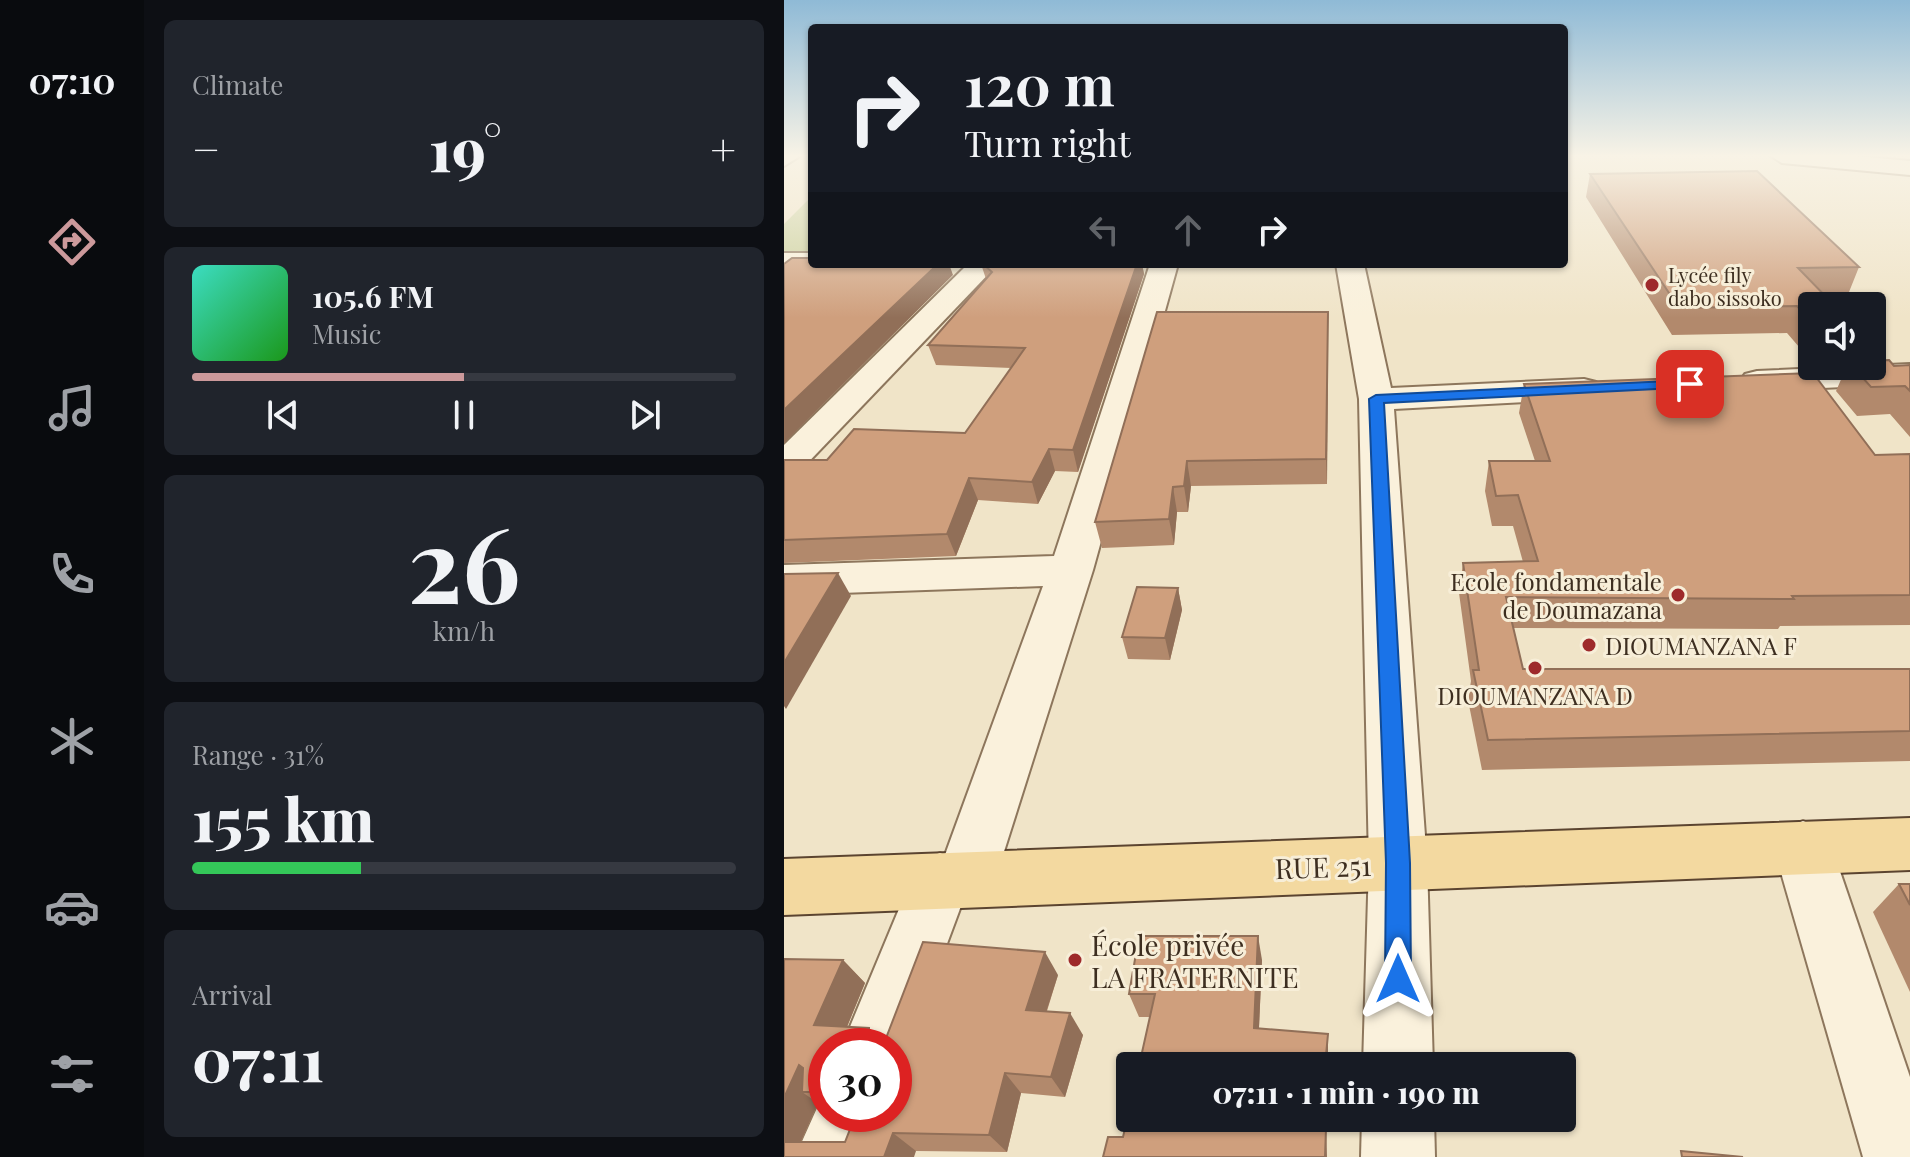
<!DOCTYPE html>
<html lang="en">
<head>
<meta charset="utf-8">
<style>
	body { margin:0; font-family:"Playfair Display",serif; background:#20242c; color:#f1f3f6; height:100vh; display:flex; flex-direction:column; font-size:30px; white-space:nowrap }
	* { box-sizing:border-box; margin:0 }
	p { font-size:26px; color:#9ea1a6 }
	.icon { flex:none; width:44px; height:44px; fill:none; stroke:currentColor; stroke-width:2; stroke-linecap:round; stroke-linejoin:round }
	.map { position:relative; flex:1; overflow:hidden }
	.panel { display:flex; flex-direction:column; gap:20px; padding:20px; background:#0d0f14; width:640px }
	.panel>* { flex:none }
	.banner { position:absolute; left:24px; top:24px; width:760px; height:244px; border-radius:8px; box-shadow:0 2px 6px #0004; background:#171b24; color:#f1f3f6; overflow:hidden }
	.tools { position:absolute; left:1014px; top:292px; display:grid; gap:16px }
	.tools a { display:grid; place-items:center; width:88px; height:88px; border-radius:8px; background:#171b24; box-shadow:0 2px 6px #0004; font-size:40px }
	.speed { position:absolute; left:24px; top:1028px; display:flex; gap:16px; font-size:40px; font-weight:700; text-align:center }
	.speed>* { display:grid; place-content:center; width:104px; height:104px; border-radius:50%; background:#171b24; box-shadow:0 2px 6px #0004; line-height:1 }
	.speed .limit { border:12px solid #d22; background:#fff; color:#111 }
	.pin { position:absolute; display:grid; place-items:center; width:68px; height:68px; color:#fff; margin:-34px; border-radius:16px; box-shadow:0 4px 12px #0006 }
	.me { position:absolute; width:88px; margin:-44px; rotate:0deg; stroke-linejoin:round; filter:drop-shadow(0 0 6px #0008) }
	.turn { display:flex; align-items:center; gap:28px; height:168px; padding:0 24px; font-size:36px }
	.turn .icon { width:104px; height:104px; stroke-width:2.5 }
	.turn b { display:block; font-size:56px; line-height:68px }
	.lanes { display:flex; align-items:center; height:76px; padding:0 24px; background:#0003; justify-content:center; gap:40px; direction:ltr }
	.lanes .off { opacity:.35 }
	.big { font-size:60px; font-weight:800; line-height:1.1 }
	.panel .widget { flex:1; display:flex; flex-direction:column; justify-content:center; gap:12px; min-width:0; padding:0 28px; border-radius:12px; background:#20242c }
	.panel .dial { align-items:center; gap:0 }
	.dial b { font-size:104px; line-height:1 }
	.song { display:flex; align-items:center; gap:24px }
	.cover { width:96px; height:96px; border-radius:12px; background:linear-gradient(135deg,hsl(170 70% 55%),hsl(120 70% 35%)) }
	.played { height:8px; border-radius:4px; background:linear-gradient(90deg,#cc999b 50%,#363941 50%) }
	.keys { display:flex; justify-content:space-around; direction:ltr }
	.heat { display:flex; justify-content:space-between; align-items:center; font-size:44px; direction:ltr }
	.charge { height:12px; border-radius:6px; background:linear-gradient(90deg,#34c759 31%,#363941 0) }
	.trip { position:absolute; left:332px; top:1052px; width:460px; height:80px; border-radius:8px; background:#171b24; box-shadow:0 2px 6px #0004; font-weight:800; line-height:80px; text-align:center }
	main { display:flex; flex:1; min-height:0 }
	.dock { display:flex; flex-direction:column; width:144px; justify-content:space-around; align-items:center; background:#090b0e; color:#9ea1a6 }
	.dock .icon { width:56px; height:56px }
	.dock .on { color:#cc999b }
	.dock b { font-size:36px; color:#f1f3f6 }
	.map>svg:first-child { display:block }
	.green { fill:#c9cf9b }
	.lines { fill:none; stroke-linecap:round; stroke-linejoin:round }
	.minor-casing { stroke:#8d765c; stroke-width:4 }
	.major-casing { stroke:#5b4430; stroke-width:4 }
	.minor { fill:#faf1dc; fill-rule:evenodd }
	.major { fill:#f3d9a0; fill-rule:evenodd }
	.wall { fill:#b2896c; fill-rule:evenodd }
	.shaded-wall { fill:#916f58 }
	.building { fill:#cf9f7d; stroke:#916f58; stroke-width:2 }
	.route { fill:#1a73e8; stroke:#114b97; stroke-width:2 }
	.poi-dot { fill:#9e2a2b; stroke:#f7eed8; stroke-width:3 }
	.labels { text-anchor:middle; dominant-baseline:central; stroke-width:6; stroke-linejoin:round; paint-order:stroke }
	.far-poi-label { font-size:20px; fill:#3d2e20; stroke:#f7eed8; text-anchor:start }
	.poi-label { font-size:24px; fill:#3d2e20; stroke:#f7eed8; text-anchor:end }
	.near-street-label { font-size:28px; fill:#3d2e20; stroke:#f7eed8 }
	.near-poi-label { font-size:28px; fill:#3d2e20; stroke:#f7eed8; text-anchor:start }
</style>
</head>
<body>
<main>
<nav class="dock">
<b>07:10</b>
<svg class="icon on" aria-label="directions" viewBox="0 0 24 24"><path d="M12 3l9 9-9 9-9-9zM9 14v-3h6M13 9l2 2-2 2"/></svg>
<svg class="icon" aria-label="music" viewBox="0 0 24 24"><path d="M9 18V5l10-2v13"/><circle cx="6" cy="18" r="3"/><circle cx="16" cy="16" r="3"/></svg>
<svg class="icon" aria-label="phone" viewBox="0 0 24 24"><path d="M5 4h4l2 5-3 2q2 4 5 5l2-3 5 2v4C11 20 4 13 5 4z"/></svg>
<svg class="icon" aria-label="climate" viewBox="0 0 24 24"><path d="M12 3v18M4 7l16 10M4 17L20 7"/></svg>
<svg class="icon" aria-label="car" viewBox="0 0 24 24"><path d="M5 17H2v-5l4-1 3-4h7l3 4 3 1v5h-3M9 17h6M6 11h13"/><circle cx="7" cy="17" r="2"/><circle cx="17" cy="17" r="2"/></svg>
<svg class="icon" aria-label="filters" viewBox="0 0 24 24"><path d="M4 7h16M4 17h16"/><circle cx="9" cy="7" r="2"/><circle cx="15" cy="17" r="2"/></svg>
</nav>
<section class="panel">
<div class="widget"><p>Climate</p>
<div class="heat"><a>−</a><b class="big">19°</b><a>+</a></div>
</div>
<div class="widget">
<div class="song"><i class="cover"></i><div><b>105.6 FM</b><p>Music</p></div></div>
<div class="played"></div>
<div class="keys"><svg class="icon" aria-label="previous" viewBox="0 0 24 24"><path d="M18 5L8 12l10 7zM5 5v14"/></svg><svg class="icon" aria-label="pause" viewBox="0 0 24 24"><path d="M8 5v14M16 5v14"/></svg><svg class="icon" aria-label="next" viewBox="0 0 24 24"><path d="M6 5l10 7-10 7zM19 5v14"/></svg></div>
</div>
<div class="widget dial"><b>26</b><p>km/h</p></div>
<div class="widget"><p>Range · 31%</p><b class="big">155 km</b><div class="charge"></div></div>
<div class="widget"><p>Arrival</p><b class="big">07:11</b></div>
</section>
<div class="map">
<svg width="1126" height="1157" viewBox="0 0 1126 1157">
	<rect width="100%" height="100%" fill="#f0e4c8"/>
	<!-- green -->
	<polygon class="green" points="28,196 28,254 0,255 0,224"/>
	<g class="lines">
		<!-- minor casing -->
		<g class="minor-casing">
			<g id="minor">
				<polygon points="0,156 16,156 0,166"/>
				<polygon points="987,156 1072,156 1126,161 1126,175 998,163"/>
				<polygon points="0,253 28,253 28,264 40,264 28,269 0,269"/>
				<polygon points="184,264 214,264 13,474 0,477 0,445"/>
				<polygon points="366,264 394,264 309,570 211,880 202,900 177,906 116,1070 110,1073 110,1046 58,1046 135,861 156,853 161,855 259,586 0,595 0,565 270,556"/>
				<polygon points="552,264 580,264 607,388 800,379 812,382 817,389 812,396 800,399 610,409 643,863 649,1066 579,1066 585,863 575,399"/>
				<polygon points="1126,364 1126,384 973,391 961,388 956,381 961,374 973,371"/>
				<polygon points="1019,821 1040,829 1048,848 1126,1077 1126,1157 1079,1157 990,848 998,829"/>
				<polygon points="42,1088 42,1114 101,1114 85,1157 11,1157"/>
				<polygon points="578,1118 650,1118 651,1157 577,1157"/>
			</g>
		</g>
		<!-- major casing -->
		<g class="major-casing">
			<polygon id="major" points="1126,818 1126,870 0,915 0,859"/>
		</g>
		<!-- minor -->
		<use href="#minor" class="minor"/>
		<!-- major -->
		<use href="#major" class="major"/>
	</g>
	<!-- wall -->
	<g class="wall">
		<polygon points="806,174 1075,267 1065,292 1038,293 1028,306 1028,362 1003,333 888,335 802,197"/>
		<polygon points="197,264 358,264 360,274 294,472 271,471 254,504 194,500 172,556 0,563 0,460 43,460 181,433 227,368 152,365 144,345 202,279"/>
		<polygon points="544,312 543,484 407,486 404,512 393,512 390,545 318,548 311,522"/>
		<polygon points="1126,365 1126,437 1106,414 1073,416 1052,391 1063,366"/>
		<polygon points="740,384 1091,455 1126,454 1126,625 996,626 994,629 729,628 739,669 1126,669 1126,761 698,770 684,700 687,681 675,593 679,563 739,562 729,526 708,526 701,491 705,461 751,461 735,413"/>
		<polygon points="394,588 398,610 386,660 344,659 338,637"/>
		<polygon points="1115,884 1126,884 1126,992 1089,912"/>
		<path d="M 59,960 L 81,983 L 63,1027 L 85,1028 L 100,1042 L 274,975 L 263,1011 L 299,1035 L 281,1097 L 237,1093 L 223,1152 L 132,1151 L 0,1157 ZM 42,1046 L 110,1114 L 61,1142 L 17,1142 L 34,1103 L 42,1109 Z"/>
		<polygon points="478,960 475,1028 545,1055 544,1066 355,1066 366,1017 355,1017 345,994"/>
	</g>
	<!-- shaded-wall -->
	<g class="shaded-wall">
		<polygon points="154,264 165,264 169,275 0,443 0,410"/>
		<polygon points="353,264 358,264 360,274 294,472 289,450"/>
		<polygon points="544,312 544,335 543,484 542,459"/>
		<polygon points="265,449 271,471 254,504 248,482"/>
		<polygon points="403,461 407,486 404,512 400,486"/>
		<polygon points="185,478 194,500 172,556 163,534"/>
		<polygon points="389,487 393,512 390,545 385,519"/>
		<polygon points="54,573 67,596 2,709 0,706 0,663"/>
		<polygon points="394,588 398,610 386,660 381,638"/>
		<polygon points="474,936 478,960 474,1049 470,1028"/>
		<polygon points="261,952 274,975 256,1031 242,1010"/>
		<polygon points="59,960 81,983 55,1046 30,1025"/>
		<polygon points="286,1013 299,1035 281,1097 267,1077"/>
		<polygon points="85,1028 104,1046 84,1046"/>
		<polygon points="544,1034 544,1066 541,1066"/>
		<polygon points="15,1065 41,1085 18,1092 34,1103 10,1157 0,1154 0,1098"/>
		<polygon points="221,1073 237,1093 223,1152 205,1135"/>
		<polygon points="536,1118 539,1118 537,1145 535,1127"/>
		<polygon points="542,1128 543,1157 541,1157"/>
		<polygon points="109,1133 132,1151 130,1157 100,1157"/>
	</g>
	<!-- building -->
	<g class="building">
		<polygon points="973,171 1075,267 1014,268 1051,306 1028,306 1028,323 1013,306 895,308 806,174"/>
		<polygon points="8,258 28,258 28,264 154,264 0,410 0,264"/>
		<polygon points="199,264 353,264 289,450 265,449 248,482 185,478 163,534 0,540 0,460 43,460 70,429 181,433 241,348 144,345 208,272"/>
		<polygon points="373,312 544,312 542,459 403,461 400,486 389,487 385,519 311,522"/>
		<polygon points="1105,360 1110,366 1126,365 1126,391 1121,386 1087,387 1068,366 1088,366 1088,361"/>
		<polygon points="1029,373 1091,455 1126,454 1126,595 1008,596 1010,599 722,597 739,669 1126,669 1126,731 704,740 689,670 695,670 679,563 754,561 734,495 712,496 705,461 766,461 740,384"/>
		<polygon points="54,573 0,663 0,574"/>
		<polygon points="353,587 394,588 381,638 338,637"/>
		<polygon points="1115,884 1126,884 1126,905"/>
		<polygon points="355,936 474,936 470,1028 544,1034 541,1066 355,1066 371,994 345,994"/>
		<polygon points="139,942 261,952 242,1010 286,1013 267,1077 221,1073 205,1135 109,1133 100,1157 0,1157 0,1142 61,1142 72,1114 110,1114 110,1046 99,1046"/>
		<polygon points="0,959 59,960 30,1025 85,1028 84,1046 42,1046 42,1092 18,1092 19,1068 15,1065 0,1098"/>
		<polygon points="346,1107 346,1118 536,1118 535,1127 542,1128 541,1157 319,1157 324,1137 339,1137"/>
		<polygon points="897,1151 959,1157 898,1157"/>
	</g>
	<!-- sky -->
	<linearGradient id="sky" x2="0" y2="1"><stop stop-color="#8fbad6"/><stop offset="0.49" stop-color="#f8f3e6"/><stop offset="1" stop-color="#f8f3e6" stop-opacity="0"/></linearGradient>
	<rect width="1126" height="318" fill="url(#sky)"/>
	<!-- route -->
	<polygon class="route" points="906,380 911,381 911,387 600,403 626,863 627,979 623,989 614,993 605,989 601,979 602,863 585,399 592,395"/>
	<!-- markers -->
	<g class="poi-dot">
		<circle cx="868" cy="285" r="8"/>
		<circle cx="894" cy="595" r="8"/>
		<circle cx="805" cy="645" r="8"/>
		<circle cx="751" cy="668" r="8"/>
		<circle cx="291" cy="960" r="8"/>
	</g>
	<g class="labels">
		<!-- far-poi labels -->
		<g class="far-poi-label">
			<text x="884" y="274">Lycée fily<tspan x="884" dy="23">dabo sissoko</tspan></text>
		</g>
		<!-- poi labels -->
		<g class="poi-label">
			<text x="878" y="581">Ecole fondamentale<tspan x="878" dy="28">de Doumazana</tspan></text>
			<text x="821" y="645" text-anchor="start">DIOUMANZANA F</text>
			<text x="751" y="695" text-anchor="middle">DIOUMANZANA D</text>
		</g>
		<!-- near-street labels -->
		<g class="near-street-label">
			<text transform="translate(539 866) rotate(-2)">RUE 251</text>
		</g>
		<!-- near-poi labels -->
		<g class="near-poi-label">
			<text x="307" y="944">École privée<tspan x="307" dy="32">LA FRATERNITE</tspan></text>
		</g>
	</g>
</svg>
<div class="tools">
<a><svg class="icon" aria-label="sound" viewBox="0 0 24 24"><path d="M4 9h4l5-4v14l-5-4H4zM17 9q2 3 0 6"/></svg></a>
</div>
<div class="speed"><div class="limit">30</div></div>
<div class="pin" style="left:906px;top:384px;background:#d93025"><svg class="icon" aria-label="arrive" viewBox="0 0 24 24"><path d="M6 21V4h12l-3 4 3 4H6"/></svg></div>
<svg class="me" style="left:614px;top:979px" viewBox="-20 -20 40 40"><path d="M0-17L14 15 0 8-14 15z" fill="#1a73e8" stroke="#fff" stroke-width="4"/></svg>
<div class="trip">07:11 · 1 min · 190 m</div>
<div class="banner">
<div class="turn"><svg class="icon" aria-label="right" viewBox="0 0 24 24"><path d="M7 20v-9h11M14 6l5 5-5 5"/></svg><div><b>120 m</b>Turn right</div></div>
<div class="lanes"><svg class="icon off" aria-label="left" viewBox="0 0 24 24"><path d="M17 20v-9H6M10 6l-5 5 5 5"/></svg><svg class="icon off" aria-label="ahead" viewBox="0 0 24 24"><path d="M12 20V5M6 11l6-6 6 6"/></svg><svg class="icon" aria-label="right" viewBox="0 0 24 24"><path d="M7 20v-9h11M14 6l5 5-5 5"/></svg></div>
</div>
</div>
</main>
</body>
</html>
